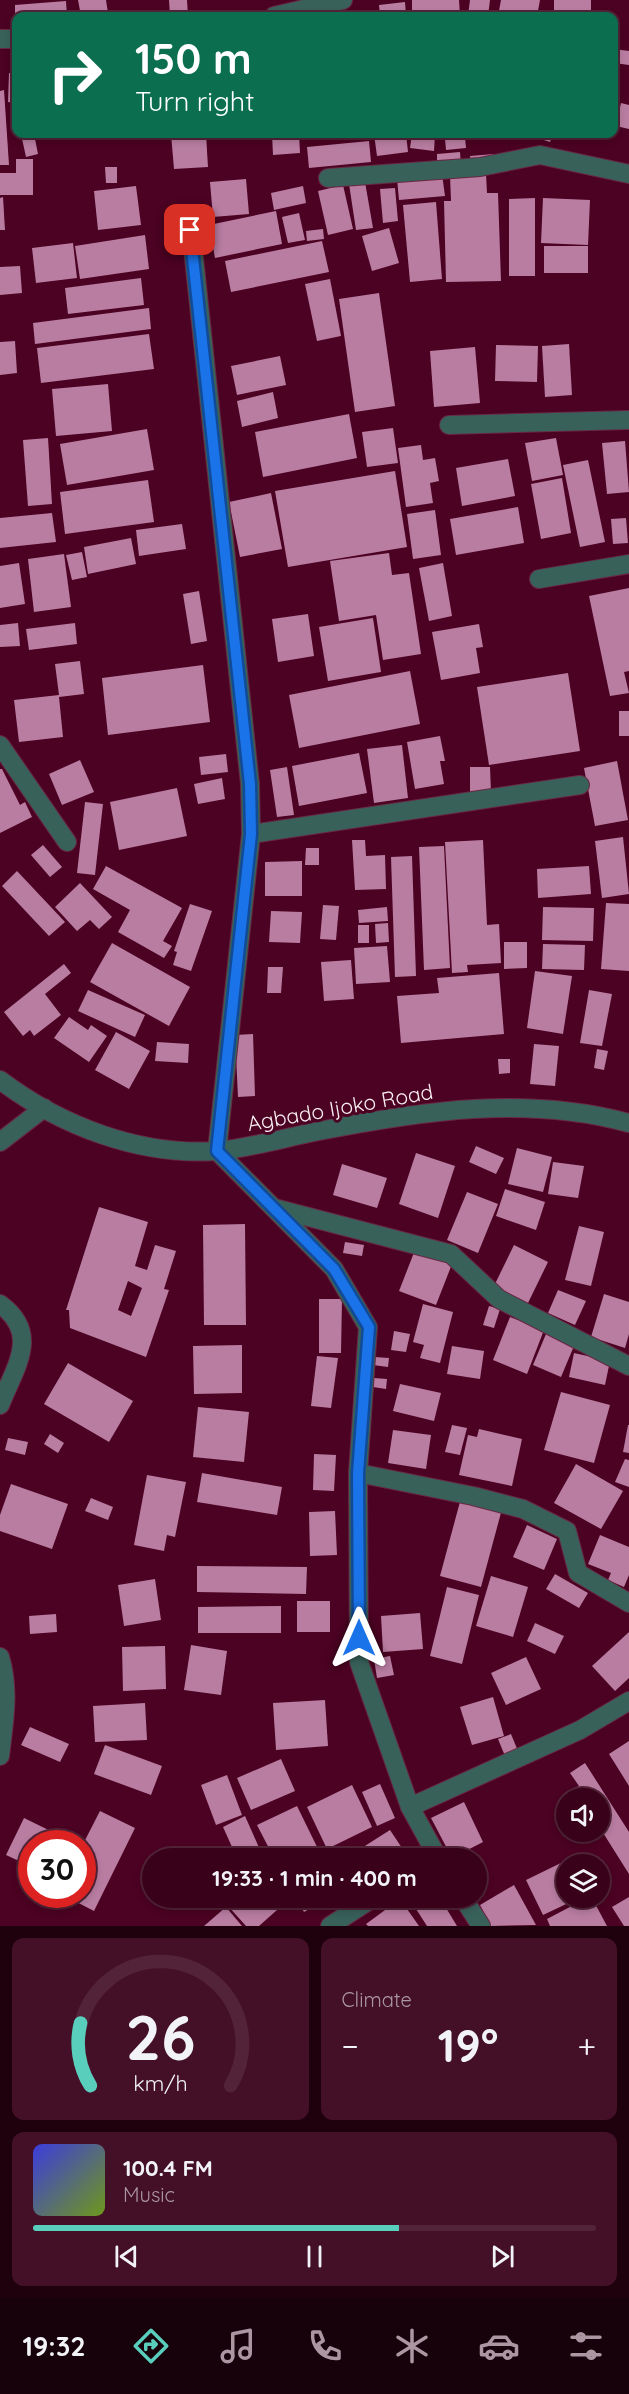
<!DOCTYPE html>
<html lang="en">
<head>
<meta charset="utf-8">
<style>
	body { margin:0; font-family:Quicksand,sans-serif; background:#441027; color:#f1f3f6; height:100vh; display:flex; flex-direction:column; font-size:22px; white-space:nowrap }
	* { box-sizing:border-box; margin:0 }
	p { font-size:20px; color:#ab97a2 }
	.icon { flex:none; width:33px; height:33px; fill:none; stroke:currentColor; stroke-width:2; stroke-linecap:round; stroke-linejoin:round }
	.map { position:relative; height:1926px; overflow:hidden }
	.sheet { display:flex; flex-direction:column; gap:12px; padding:12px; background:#1f010e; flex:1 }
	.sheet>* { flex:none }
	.top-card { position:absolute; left:12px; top:12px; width:606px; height:126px; border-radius:12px; box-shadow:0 3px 9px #0003,0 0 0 2px #532439; background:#0b6e4f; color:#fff; overflow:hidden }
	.tools { position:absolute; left:556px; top:1788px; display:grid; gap:12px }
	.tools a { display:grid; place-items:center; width:54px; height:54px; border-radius:50%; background:#39021a; box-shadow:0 3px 9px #0003,0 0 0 2px #532439; font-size:30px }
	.speed { position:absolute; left:18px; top:1830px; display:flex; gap:12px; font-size:30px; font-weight:700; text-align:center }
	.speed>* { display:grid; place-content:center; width:78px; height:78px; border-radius:50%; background:#39021a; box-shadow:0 3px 9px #0003,0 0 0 2px #532439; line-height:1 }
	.speed .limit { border:9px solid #d22; background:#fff; color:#111 }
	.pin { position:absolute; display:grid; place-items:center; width:51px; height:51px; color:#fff; margin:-26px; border-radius:12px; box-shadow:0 3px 9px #0006 }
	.me { position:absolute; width:66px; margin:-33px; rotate:0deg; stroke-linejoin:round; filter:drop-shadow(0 0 4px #0008) }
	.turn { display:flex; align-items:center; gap:21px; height:126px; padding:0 24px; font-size:27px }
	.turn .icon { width:78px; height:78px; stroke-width:2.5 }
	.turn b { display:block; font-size:42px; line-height:51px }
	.big { font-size:45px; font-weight:800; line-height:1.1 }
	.sheet .card { flex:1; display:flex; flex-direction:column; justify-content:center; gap:9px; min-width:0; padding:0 21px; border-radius:12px; background:#441027 }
	.sheet .dial { align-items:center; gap:0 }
	.dial svg { height:156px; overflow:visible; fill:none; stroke:#532439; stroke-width:7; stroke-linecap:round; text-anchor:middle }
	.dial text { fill:#f1f3f6; stroke:none }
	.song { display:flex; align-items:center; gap:18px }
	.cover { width:72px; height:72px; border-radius:9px; background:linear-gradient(135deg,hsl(240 70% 55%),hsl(80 70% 35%)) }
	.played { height:6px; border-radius:3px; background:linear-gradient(90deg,#5acebd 65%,#532439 65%) }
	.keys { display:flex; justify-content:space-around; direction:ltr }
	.heat { display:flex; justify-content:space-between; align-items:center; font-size:33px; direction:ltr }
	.sheet .tiles { flex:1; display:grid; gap:12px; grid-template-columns:1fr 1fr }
	.card:last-child { grid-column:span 2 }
	.trip { position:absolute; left:142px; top:1848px; width:345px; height:60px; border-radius:30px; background:#39021a; box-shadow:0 3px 9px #0003,0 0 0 2px #532439; font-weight:800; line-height:60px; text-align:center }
	.menu { display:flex; height:96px; justify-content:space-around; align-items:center; background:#17010a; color:#ab97a2 }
	.menu .icon { width:42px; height:42px }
	.menu .active { color:#5acebd }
	.menu b { font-size:27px; color:#f1f3f6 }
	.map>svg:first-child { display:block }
	.building { fill:#b97da2; fill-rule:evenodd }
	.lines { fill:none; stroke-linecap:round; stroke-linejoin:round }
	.minor-casing { stroke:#682843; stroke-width:20 }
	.minor { stroke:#38615a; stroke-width:18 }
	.route-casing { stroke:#114b97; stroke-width:15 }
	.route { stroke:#1a73e8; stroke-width:10 }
	.labels { text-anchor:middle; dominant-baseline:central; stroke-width:6; stroke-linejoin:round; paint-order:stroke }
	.street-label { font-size:21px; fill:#f9eff2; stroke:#4c0222 }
</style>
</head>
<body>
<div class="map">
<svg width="629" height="1926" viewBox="0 0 629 1926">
	<rect width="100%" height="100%" fill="#4c0222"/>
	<!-- building -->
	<g class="building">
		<polygon points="78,0 106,0 108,13 81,16"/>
		<polygon points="169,0 187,0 188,16 170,16"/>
		<polygon points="412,0 459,0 460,16 412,16"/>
		<polygon points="470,0 490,0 488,16 468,16"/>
		<polygon points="501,0 540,0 537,16 498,16"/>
		<rect x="554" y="0" width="37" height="16"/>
		<polygon points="66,1 67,16 15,16 15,5"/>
		<polygon points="405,2 406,16 380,16 379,5"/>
		<rect x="336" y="14" width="30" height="2"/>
		<polygon points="614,49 629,51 629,65 614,63"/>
		<polygon points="9,73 16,74 16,103 8,102"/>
		<polygon points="4,90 9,165 0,165 0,91"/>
		<polygon points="621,103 629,105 629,129 616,126"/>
		<polygon points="21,134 34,134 38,154 26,157"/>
		<polygon points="171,134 206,134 208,167 174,169"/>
		<polygon points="272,134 299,134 300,153 273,155"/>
		<polygon points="374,134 406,134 408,152 377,156"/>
		<polygon points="412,134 435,134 434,151 410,148"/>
		<polygon points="525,134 553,134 550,142"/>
		<polygon points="465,137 466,148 446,150 445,139"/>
		<polygon points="369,141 371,162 309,168 307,147"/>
		<polygon points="460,152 461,165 437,166 437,154"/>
		<polygon points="494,154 495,161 471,162 470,156"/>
		<polygon points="16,159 33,159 33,195 0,195 0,173 16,173"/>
		<polygon points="105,167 117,167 117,183 106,183"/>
		<polygon points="442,174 445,196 399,200 397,178"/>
		<polygon points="486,174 487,193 498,193 501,281 446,282 444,201 451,201 450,175"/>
		<polygon points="246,179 249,214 213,217 210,182"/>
		<polygon points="365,182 373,228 356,230 349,184"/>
		<polygon points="343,185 353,229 328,235 318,191"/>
		<polygon points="136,186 141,225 98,230 94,191"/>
		<polygon points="303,186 306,203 274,210 271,193"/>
		<polygon points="395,188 398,221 383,223 380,189"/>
		<polygon points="3,197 5,230 0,230 0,198"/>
		<polygon points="535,198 535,276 509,276 509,199"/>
		<polygon points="543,198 590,200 588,245 541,243"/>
		<polygon points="436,202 442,279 410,282 403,205"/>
		<polygon points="276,211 282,244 215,258 209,225"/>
		<polygon points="299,213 305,240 288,243 282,217"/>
		<polygon points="389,228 399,263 372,271 362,236"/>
		<polygon points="323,229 324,239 307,241 306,231"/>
		<polygon points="145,235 149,269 80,279 75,246"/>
		<polygon points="322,241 329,272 231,292 225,261"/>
		<polygon points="73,243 77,278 36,283 32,248"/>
		<rect x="544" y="246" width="44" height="27"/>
		<polygon points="20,266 22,293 0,295 0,267"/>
		<polygon points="141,278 144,305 68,314 65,288"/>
		<polygon points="330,279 341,336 317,341 305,284"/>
		<polygon points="379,293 395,406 355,412 339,299"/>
		<polygon points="149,308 151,329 35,344 33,323"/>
		<polygon points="149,334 154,369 41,383 37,348"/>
		<polygon points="15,341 17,373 0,375 0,342"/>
		<polygon points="569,344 572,395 545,397 542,346"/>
		<polygon points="496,345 538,346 537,382 495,381"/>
		<polygon points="475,347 480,403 434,407 430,351"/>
		<polygon points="280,356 286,385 237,395 231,366"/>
		<polygon points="108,384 112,431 56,436 52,389"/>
		<polygon points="273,392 278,418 242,427 237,401"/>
		<polygon points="349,414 357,458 263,477 255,432"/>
		<polygon points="393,428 398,463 367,467 362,432"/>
		<polygon points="147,429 154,470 67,485 60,444"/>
		<polygon points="48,438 52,504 28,506 23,440"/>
		<polygon points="556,438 563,475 532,481 525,443"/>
		<polygon points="625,441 629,492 607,494 602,443"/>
		<polygon points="421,445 423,460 435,458 439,481 430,483 433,503 406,507 398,448"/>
		<polygon points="508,459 515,496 462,506 456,468"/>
		<polygon points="588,460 605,542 580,547 563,465"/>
		<polygon points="395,471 407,547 288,567 275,491"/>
		<polygon points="562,478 571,533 541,539 531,484"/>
		<polygon points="148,480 154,522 65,534 60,492"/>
		<polygon points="271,493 282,549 240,557 229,502"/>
		<polygon points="518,507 524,543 456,555 450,519"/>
		<polygon points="435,510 441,555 413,559 407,514"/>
		<polygon points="52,513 56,542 0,548 0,518"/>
		<polygon points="626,518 628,543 613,544 611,519"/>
		<polygon points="182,524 186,549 139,556 136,530"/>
		<polygon points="131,538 136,564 88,574 84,547"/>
		<polygon points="82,552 87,577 72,580 66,555"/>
		<polygon points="389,553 392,575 409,573 421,654 383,660 376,615 339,621 330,561"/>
		<polygon points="64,554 71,607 34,612 28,559"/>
		<polygon points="19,563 25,604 0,608 0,566"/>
		<polygon points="443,563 452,616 429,621 419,568"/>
		<polygon points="629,588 629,671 624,672 629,693 610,696 589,596"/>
		<polygon points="199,591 207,641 191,644 183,594"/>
		<polygon points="308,614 314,656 278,662 272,619"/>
		<polygon points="373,618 381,672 328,681 319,627"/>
		<polygon points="18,623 20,646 0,647 0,625"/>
		<polygon points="75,623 77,644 29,650 26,629"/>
		<polygon points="479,624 483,647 476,648 480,673 441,680 432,632"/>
		<polygon points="80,661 84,694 59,697 63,737 19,742 14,700 59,695 55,664"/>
		<polygon points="203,665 210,722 108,735 102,678"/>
		<polygon points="410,671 420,724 299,748 289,695"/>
		<polygon points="568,673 580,751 489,765 477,687"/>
		<rect x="619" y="711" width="10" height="25"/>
		<polygon points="440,736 445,761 440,761 444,784 415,789 407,742"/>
		<polygon points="402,745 408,798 374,803 367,749"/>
		<polygon points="359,753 367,793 299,806 292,766"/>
		<polygon points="226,754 228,772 201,775 199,757"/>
		<polygon points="80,760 94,792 62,805 49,774"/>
		<polygon points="617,761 628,820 595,826 584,768"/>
		<polygon points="287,767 294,815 277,817 270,770"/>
		<polygon points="470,767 490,767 491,793 470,793"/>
		<polygon points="0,769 2,769 20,805 25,802 32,817 0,833"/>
		<polygon points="222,778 225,799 198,804 194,784"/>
		<polygon points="177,788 187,836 119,850 110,802"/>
		<polygon points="85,802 103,804 95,875 77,873"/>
		<polygon points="623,837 629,894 602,898 595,841"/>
		<polygon points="352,840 365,840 366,856 385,855 386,889 355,890"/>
		<polygon points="483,840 487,925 499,924 501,963 467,965 468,972 452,973 445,842"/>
		<polygon points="43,845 62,867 50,877 31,855"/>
		<polygon points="444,846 450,968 424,970 419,847"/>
		<polygon points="306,848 319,848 319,865 305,865"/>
		<polygon points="412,856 416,976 395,977 391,857"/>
		<polygon points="302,861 302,896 265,896 265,862"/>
		<polygon points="106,866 182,908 163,941 172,946 164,958 118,932 130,910 93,889"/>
		<polygon points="589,866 591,894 538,898 537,869"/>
		<polygon points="17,871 65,922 49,936 2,886"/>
		<polygon points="80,883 112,917 99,929 90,920 77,931 55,907"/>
		<polygon points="606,903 629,904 629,971 601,969"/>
		<polygon points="190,904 212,911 191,971 173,965 177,952 174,951"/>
		<polygon points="323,905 339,906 336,940 320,939"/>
		<polygon points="387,907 388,921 359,923 358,910"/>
		<polygon points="543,907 594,908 593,941 542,940"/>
		<polygon points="271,911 302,912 300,943 269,942"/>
		<polygon points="388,923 389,942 376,943 375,924"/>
		<rect x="358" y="925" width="11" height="18"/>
		<polygon points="504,942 527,942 527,968 504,969"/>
		<polygon points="112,943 190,987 169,1026 90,982"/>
		<polygon points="543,944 585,945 584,970 542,969"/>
		<polygon points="387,946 390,982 356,984 354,948"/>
		<polygon points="351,960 354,999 324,1001 321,962"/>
		<polygon points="64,964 71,973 45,994 61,1015 34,1036 30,1030 23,1036 4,1012"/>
		<polygon points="268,967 283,967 281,993 267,993"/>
		<polygon points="535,971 572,976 563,1034 527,1028"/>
		<polygon points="499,973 504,1034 401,1043 397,996 439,993 437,978"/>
		<polygon points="88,990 145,1015 135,1037 78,1011"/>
		<polygon points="589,990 612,994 602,1046 580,1043"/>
		<polygon points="69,1017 88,1030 91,1025 107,1036 89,1062 54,1038"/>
		<polygon points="116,1032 150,1051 129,1089 95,1070"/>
		<polygon points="253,1034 255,1096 238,1097 235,1035"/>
		<polygon points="157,1042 189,1044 188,1063 155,1061"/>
		<polygon points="534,1044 559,1046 555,1086 530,1084"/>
		<polygon points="597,1049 608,1051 604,1070 594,1068"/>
		<polygon points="498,1059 510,1059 510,1073 499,1074"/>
		<polygon points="476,1146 504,1158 496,1174 469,1162"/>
		<polygon points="517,1148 552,1157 543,1192 508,1184"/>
		<polygon points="416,1153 455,1166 438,1218 399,1204"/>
		<polygon points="553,1162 584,1166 578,1198 548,1194"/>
		<polygon points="342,1164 387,1178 377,1208 333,1195"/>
		<polygon points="505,1189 545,1202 536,1230 496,1216"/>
		<polygon points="467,1192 498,1204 478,1253 447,1240"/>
		<path d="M 99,1207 L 148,1222 L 135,1266 L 147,1270 L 155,1245 L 176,1251 L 164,1289 L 169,1290 L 146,1357 L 70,1328 L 69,1310 L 66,1310 ZM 128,1281 L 142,1288 L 131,1316 L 118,1310 Z"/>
		<polygon points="245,1224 246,1325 204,1325 203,1225"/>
		<polygon points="579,1226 604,1232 591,1286 565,1280"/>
		<polygon points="345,1242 364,1245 362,1256 343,1253"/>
		<polygon points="514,1245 548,1262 528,1303 494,1286"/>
		<polygon points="415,1250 452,1264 436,1305 399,1291"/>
		<polygon points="558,1290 586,1301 575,1325 548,1313"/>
		<polygon points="604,1294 629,1302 629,1334 625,1348 591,1337"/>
		<polygon points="319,1299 342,1299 341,1353 319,1353"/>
		<polygon points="423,1304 453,1312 440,1363 420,1358 424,1345 413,1342"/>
		<polygon points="489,1306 500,1309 494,1328 483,1325"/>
		<polygon points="510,1317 544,1330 527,1374 493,1360"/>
		<polygon points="394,1331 410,1334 406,1352 391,1350"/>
		<polygon points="546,1334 574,1346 561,1377 533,1365"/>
		<polygon points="242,1345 242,1393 194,1394 193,1346"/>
		<polygon points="452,1346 484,1351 480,1379 447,1374"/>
		<polygon points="574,1353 610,1361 605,1385 569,1377"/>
		<polygon points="317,1356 338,1358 331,1408 311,1406"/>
		<polygon points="374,1357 389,1358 388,1367 373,1365"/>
		<polygon points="68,1363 133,1401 109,1442 44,1404"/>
		<polygon points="374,1378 387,1379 386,1389 373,1387"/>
		<polygon points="400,1384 441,1393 434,1421 393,1411"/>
		<polygon points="561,1392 610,1405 594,1463 544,1450"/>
		<polygon points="198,1407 249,1412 244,1462 193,1457"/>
		<polygon points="452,1425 467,1428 460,1455 445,1452"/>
		<polygon points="628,1425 629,1425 629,1453 623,1452"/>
		<polygon points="479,1429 522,1439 512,1486 459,1475 468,1435 477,1437"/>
		<polygon points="393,1430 431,1435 426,1469 388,1463"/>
		<polygon points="50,1434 64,1443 58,1453 44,1444"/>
		<polygon points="8,1438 28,1442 25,1455 5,1450"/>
		<polygon points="314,1454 336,1455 334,1491 313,1490"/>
		<polygon points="625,1459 629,1460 629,1487 615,1482"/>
		<polygon points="576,1464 623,1491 601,1529 554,1503"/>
		<polygon points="202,1473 282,1487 277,1515 197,1502"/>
		<polygon points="147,1475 186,1482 175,1537 167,1535 164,1551 134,1545"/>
		<polygon points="11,1484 68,1504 52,1549 0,1531 0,1515"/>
		<polygon points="91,1498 113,1507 108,1520 85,1511"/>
		<polygon points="461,1498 502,1509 481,1587 440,1576"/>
		<polygon points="335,1511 337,1555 310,1556 309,1512"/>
		<polygon points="527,1525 557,1539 544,1570 513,1557"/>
		<polygon points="600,1535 629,1547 629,1575 624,1587 608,1580 611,1573 588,1564"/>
		<polygon points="197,1566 307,1567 306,1594 197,1592"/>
		<polygon points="555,1574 588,1593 579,1608 546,1589"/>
		<polygon points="491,1576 528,1587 513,1637 476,1626"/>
		<polygon points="155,1579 161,1620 124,1626 118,1585"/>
		<polygon points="447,1587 479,1595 462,1664 430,1656"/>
		<rect x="297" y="1601" width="33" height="31"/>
		<polygon points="281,1606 281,1633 198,1633 198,1607"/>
		<polygon points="420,1613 423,1649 383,1652 381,1616"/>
		<polygon points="56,1614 57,1632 30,1634 29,1616"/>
		<polygon points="535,1623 564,1636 555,1654 527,1641"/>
		<polygon points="629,1632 629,1678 615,1691 592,1666"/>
		<polygon points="191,1645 227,1651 221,1695 184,1690"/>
		<polygon points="165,1646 166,1689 123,1691 122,1647"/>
		<polygon points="390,1656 394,1675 377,1678 374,1659"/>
		<polygon points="526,1657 541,1689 506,1705 491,1673"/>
		<polygon points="493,1697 504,1736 472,1745 460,1707"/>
		<polygon points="325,1700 328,1746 276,1750 273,1703"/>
		<polygon points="145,1703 147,1740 95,1742 93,1706"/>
		<polygon points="30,1727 69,1744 60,1762 21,1745"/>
		<polygon points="511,1734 518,1751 505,1756 498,1739"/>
		<polygon points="629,1741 629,1786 609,1754"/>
		<polygon points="105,1745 162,1766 151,1795 94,1774"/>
		<polygon points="281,1759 295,1791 251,1810 237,1778"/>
		<polygon points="585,1763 629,1832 629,1874 600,1828 600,1798 581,1798 574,1788 579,1786 570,1773"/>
		<polygon points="227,1775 242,1815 216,1825 201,1785"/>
		<polygon points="380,1784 395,1818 377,1826 362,1792"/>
		<polygon points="352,1785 372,1827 327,1849 307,1807"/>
		<polygon points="464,1802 483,1842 452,1858 431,1818"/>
		<polygon points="297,1806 321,1855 314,1858 274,1858 257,1825"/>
		<polygon points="100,1811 135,1828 94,1911 61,1894 82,1894 82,1846"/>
		<polygon points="245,1816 261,1852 247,1858 237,1858 223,1827"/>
		<polygon points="24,1818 69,1840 67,1844 32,1844 32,1867 6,1855"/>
		<polygon points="390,1830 404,1851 393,1858 346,1858"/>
		<polygon points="567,1860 569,1864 567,1864 567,1898 579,1898 543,1915 526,1880"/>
		<polygon points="514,1885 536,1925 491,1926 480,1905"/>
		<polygon points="629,1897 629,1926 624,1926 612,1907"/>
		<polygon points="237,1898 265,1898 277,1910 259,1926 246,1926 228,1906"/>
		<polygon points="296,1898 329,1898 304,1912"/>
		<polygon points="409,1898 440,1898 457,1926 427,1926"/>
		<polygon points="587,1898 592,1898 607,1926 550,1926 547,1919"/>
		<polygon points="400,1899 419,1926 368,1926 366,1924"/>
		<polygon points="226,1907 242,1926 204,1926"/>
	</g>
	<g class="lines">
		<!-- minor casing -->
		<g class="minor-casing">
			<g id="minor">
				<polyline points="274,16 343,0"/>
				<polyline points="0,39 16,39"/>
				<polyline points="328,178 480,167 540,155 629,174"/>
				<polyline points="191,230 250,784 251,834 217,1151 334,1269 368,1327 358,1473 359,1662 410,1807 438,1858"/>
				<polyline points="449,425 629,420"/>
				<polyline points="539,579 629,564"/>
				<polyline points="0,745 67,842"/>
				<polyline points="251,834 580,785"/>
				<path d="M 0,1080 C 61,1126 139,1156 216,1151 C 247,1149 287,1137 319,1131 C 421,1111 526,1095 629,1123"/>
				<polyline points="0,1142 44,1108"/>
				<polyline points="274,1208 451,1254 499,1299 629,1366"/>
				<path d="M 0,1304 C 41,1334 15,1367 0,1405"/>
				<polyline points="358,1473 473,1496 523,1509 567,1531 578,1573 629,1603"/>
				<path d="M 0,1657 C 10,1690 4,1722 0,1756"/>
				<polyline points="410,1807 580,1730 629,1701"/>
				<polyline points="463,1898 481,1926"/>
				<polyline points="330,1926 373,1898"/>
			</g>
		</g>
		<!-- minor -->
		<use href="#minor" class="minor"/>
	</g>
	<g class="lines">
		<!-- route casing -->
		<g class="route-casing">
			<polyline id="route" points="190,230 250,784 251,834 217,1151 334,1269 369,1327 358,1473 359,1638"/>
		</g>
		<!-- route -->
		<use href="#route" class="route"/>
	</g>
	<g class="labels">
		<!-- street labels -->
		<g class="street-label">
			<text transform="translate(340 1107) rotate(-10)">Agbado Ijoko Road</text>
		</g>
	</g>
</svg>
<div class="tools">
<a><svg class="icon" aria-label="sound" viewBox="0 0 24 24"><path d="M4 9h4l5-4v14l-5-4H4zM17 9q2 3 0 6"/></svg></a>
<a><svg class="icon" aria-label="layers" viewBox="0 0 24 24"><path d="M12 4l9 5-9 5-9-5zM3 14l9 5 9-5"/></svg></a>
</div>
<div class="speed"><div class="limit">30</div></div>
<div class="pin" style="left:190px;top:230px;background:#d93025"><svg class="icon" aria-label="arrive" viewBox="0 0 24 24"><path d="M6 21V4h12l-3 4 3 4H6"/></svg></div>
<svg class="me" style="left:359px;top:1638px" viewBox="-20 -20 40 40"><path d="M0-17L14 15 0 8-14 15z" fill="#1a73e8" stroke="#fff" stroke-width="4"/></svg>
<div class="trip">19:33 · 1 min · 400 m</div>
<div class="top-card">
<div class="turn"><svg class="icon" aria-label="right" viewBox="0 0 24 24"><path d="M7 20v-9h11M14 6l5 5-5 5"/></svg><div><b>150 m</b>Turn right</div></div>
</div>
</div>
<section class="sheet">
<div class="tiles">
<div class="card dial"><svg viewBox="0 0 100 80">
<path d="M14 69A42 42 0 1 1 86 69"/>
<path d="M14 69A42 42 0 0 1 9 37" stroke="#5acebd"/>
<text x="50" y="56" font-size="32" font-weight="700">26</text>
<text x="50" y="72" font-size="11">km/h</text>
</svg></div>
<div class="card"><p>Climate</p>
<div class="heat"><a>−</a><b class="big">19°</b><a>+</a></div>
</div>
<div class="card">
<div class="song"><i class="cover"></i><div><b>100.4 FM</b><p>Music</p></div></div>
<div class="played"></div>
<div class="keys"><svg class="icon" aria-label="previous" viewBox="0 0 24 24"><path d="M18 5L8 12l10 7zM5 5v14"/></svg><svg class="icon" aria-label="pause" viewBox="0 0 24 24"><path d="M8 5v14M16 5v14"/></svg><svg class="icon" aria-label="next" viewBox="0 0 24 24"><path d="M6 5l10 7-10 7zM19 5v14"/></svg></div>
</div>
</div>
</section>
<nav class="menu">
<b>19:32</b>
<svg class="icon active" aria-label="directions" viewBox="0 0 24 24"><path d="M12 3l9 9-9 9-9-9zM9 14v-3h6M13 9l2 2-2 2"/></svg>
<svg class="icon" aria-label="music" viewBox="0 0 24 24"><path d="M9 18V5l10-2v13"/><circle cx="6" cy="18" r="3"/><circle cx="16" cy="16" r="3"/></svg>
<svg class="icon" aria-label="phone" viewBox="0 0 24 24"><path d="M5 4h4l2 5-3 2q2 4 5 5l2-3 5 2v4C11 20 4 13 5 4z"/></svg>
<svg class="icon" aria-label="climate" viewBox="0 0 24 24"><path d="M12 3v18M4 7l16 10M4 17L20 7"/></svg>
<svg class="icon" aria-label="car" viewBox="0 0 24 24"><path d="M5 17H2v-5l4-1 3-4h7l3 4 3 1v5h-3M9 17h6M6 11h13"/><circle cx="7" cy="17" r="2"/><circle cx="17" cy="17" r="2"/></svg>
<svg class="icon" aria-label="filters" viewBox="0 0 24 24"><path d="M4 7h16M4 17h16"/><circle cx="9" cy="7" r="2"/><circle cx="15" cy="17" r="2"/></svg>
</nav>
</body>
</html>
